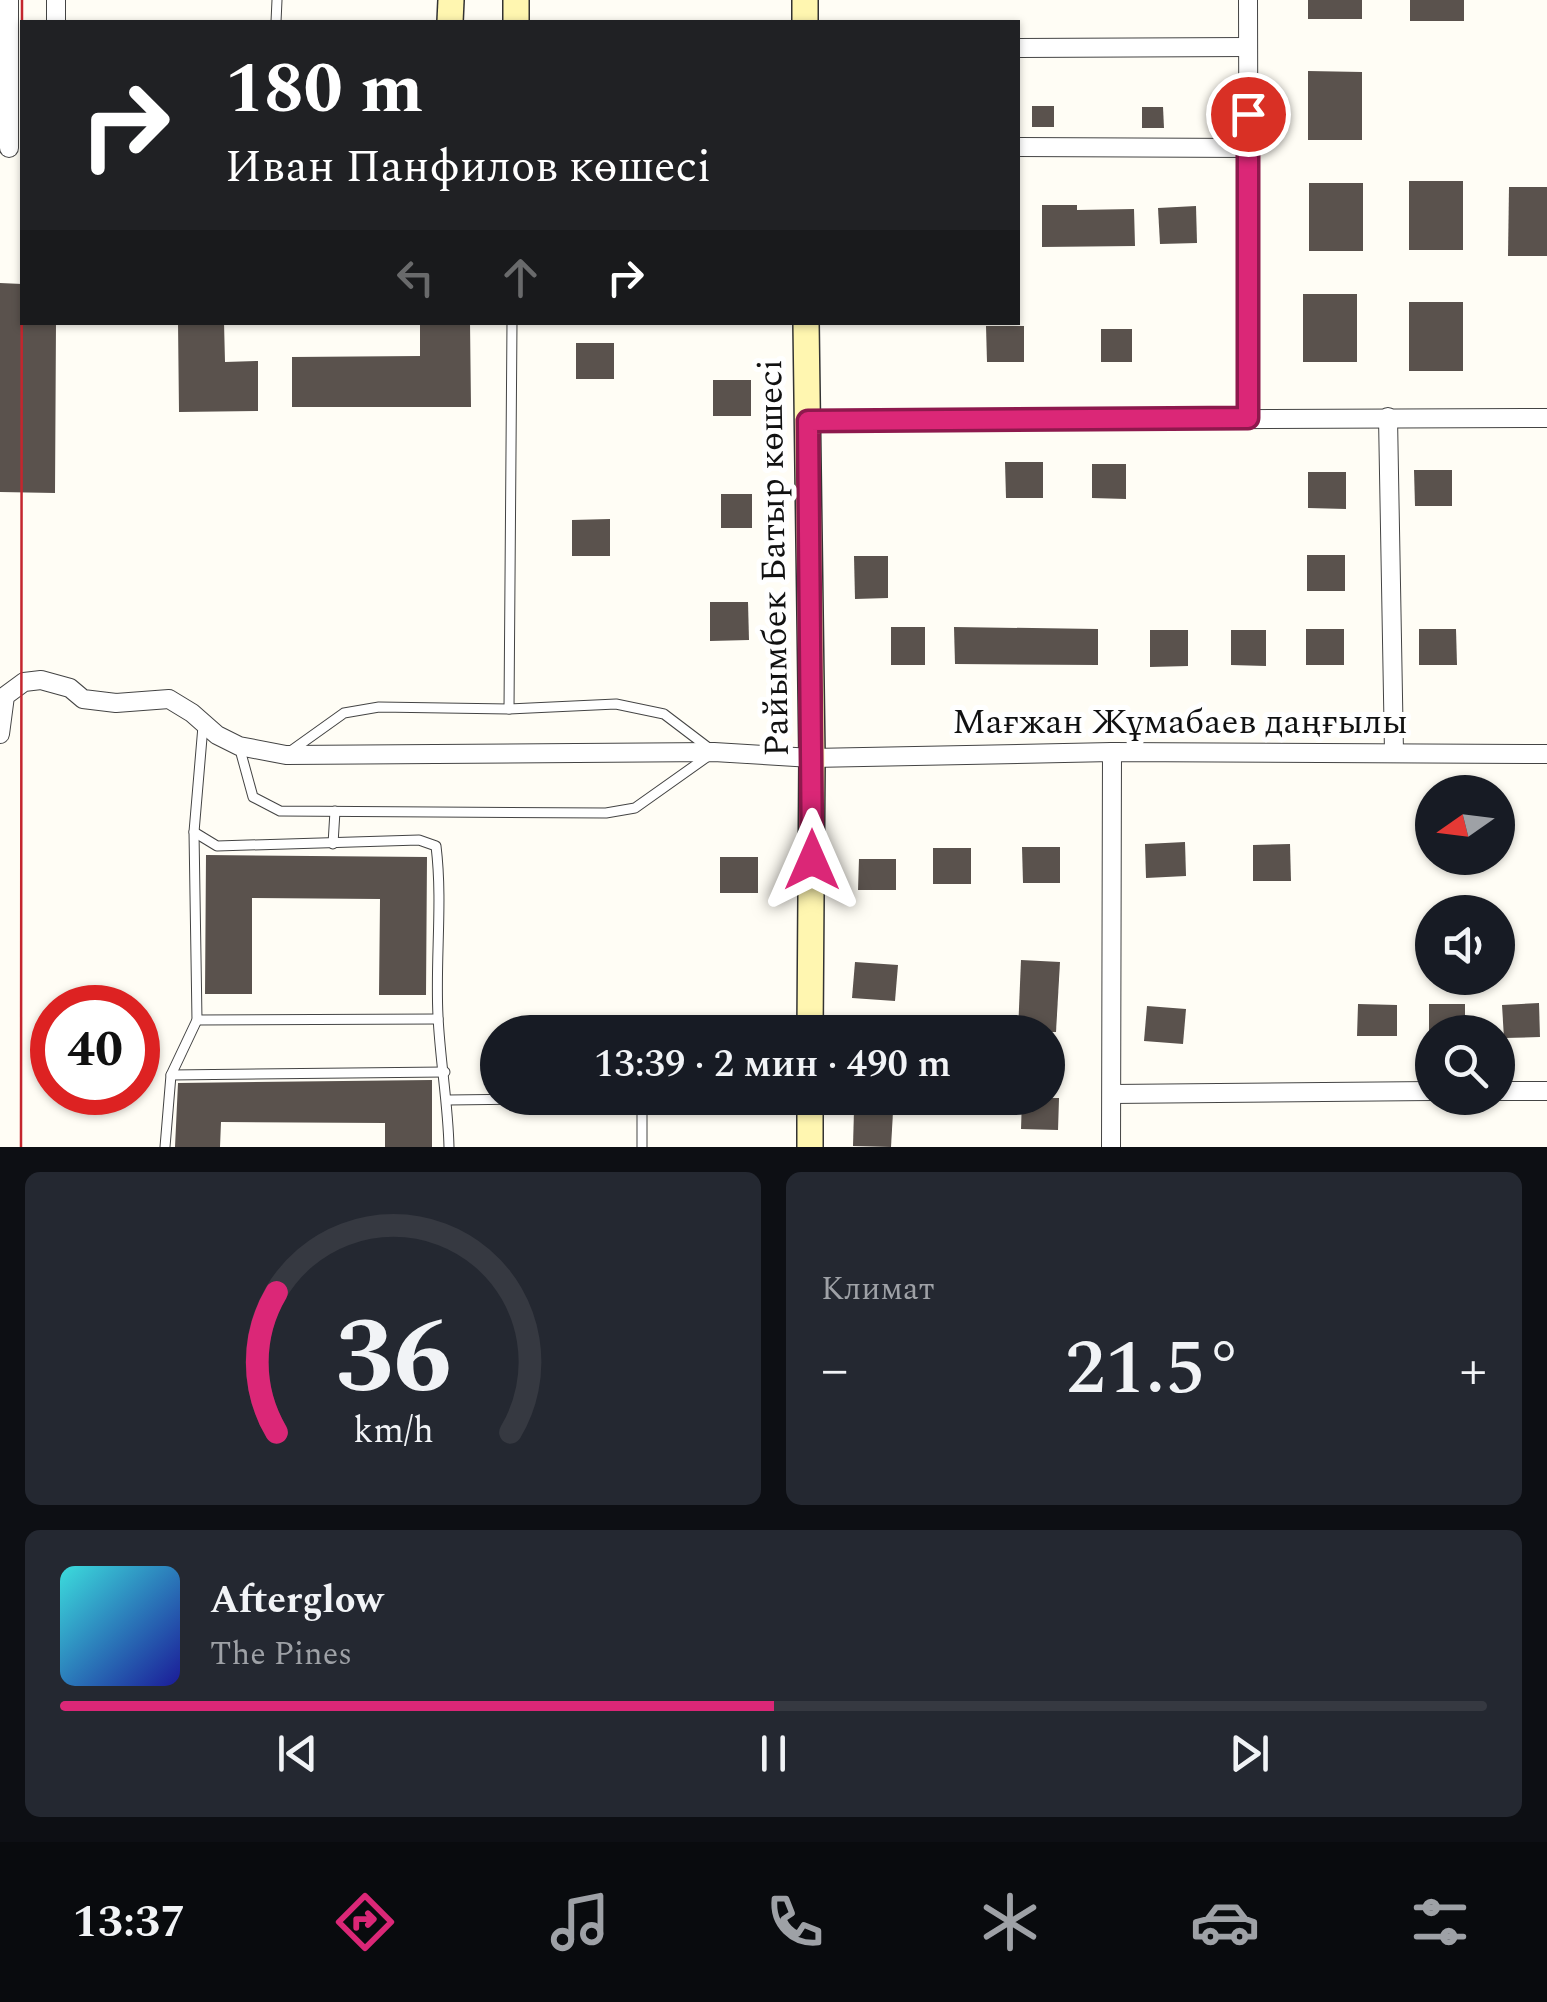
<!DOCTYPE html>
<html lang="ru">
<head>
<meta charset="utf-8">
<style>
	body { margin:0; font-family:Spectral,serif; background:#242831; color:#f1f3f6; height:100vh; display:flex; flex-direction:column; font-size:38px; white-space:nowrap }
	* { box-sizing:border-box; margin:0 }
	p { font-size:32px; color:#9ea1a6 }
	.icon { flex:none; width:55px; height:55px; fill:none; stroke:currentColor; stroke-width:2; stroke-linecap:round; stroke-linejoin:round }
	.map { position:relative; height:1147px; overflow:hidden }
	.details { display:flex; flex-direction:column; gap:25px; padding:25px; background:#0d0f14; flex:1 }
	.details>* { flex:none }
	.top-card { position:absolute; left:20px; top:20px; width:1000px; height:305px; border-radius:0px; box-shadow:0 2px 8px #0004; background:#202124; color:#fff; overflow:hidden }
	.needle { width:65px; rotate:256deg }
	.fabs { position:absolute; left:1415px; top:775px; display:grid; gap:20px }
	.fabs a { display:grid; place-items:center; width:100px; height:100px; border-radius:50%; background:#171b24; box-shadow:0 2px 8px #0004; font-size:50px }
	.speed { position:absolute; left:30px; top:985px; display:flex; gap:20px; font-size:50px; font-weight:700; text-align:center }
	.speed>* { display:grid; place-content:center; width:130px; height:130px; border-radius:50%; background:#171b24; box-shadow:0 2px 8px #0004; line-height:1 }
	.speed .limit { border:15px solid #d22; background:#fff; color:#111 }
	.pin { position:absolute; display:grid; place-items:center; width:85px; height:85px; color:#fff; margin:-42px; border:5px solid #fff; border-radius:50%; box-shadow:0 2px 10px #0007 }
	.me { position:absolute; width:110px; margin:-55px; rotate:0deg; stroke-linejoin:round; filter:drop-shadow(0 0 8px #0008) }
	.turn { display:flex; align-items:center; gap:35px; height:210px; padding:0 40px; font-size:45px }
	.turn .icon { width:130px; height:130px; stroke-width:2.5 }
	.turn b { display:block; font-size:70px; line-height:85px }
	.lanes { display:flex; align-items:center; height:95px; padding:0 40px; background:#0003; justify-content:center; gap:50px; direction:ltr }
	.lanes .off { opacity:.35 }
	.big { font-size:75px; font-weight:600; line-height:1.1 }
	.details .widget { flex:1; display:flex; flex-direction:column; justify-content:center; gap:15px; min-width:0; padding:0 35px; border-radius:15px; background:#242831 }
	.details .dial { align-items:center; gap:0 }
	.dial svg { height:260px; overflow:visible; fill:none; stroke:#363941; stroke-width:7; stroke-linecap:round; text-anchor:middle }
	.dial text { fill:#f1f3f6; stroke:none }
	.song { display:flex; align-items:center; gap:30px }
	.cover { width:120px; height:120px; border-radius:15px; background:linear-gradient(135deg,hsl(180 70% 55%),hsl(240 70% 35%)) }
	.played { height:10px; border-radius:5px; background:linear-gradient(90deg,#db2777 50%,#363941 50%) }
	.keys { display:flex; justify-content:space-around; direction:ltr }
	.heat { display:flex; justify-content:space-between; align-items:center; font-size:55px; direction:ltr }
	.details .tiles { flex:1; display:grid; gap:25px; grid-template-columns:1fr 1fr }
	.widget:last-child { grid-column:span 2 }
	.trip { position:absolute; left:480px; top:1015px; width:585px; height:100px; border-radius:50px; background:#171b24; box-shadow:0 2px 8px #0004; font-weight:600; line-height:100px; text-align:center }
	.menu { display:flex; height:160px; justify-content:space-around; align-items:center; background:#090b0e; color:#9ea1a6 }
	.menu .icon { width:70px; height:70px }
	.menu .active { color:#db2777 }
	.menu b { font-size:45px; color:#f1f3f6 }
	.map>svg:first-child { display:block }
	.building { fill:#5a524d }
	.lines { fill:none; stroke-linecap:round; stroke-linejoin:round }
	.lane-casing { stroke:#444; stroke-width:11 }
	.street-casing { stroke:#444; stroke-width:20 }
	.secondary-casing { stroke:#333; stroke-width:28 }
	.lane { stroke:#fff; stroke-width:9 }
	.street { stroke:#fff; stroke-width:18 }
	.secondary { stroke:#fff6b0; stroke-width:25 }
	.tram { stroke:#c4262e; stroke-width:2.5 }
	.route-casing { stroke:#8e194d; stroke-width:25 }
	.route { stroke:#db2777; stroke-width:18 }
	.labels { text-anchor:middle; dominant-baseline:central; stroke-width:10; stroke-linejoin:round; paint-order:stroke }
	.street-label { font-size:35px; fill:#111; stroke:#fff }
</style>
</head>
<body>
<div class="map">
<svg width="1547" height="1147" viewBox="0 0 1547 1147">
	<rect width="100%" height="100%" fill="#fffdf5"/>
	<!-- building -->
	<g class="building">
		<rect x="1308" y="0" width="54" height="19"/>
		<rect x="1410" y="0" width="54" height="21"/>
		<polygon points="1308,71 1362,72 1362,140 1308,140"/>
		<rect x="1032" y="106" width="22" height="21"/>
		<polygon points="1142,107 1163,107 1164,128 1142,128"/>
		<rect x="1409" y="181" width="54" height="69"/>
		<rect x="1309" y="183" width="54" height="68"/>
		<polygon points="1509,187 1547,187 1547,256 1508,256"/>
		<polygon points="1042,205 1077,205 1077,210 1134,209 1135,246 1042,247"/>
		<polygon points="1196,206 1197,243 1160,244 1158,208"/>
		<polygon points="0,283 22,284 22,322 56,322 55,493 0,492"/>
		<rect x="1303" y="294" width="54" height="68"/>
		<rect x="1409" y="302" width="54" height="69"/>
		<polygon points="178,322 224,322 225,362 258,361 258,411 179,412"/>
		<polygon points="420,322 470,322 471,407 292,407 292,357 420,356"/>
		<polygon points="986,326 1024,326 1024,362 987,362"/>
		<rect x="1101" y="329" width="31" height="33"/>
		<rect x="576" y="343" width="38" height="36"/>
		<rect x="713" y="380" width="38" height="36"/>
		<polygon points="1005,462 1043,462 1043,498 1006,498"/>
		<polygon points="1092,464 1126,464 1126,499 1092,498"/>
		<polygon points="1414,470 1452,470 1452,506 1415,506"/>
		<polygon points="1308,472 1346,472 1346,509 1308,508"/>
		<rect x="721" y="494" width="31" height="34"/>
		<polygon points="610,519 610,556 572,556 572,520"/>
		<rect x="1307" y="555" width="38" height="36"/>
		<polygon points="854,556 888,556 888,598 855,599"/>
		<polygon points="710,602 748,602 749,640 710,641"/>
		<rect x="891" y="627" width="34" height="38"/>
		<polygon points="954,627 1098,629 1098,665 955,664"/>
		<rect x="1306" y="629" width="38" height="36"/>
		<polygon points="1419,629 1456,629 1457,665 1419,665"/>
		<polygon points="1150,630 1188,630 1188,666 1150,667"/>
		<polygon points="1231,630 1266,630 1266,666 1231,665"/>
		<polygon points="1185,842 1186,876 1146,878 1145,844"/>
		<polygon points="1290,844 1291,881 1253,881 1253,845"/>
		<polygon points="1022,847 1060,847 1060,883 1023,883"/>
		<rect x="933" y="848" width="38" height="36"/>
		<polygon points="206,855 427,857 426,995 379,995 380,899 252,898 252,994 205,994"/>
		<rect x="720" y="857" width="38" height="36"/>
		<polygon points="859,859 896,859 896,890 858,890"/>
		<polygon points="1021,960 1060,962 1056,1032 1018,1032"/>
		<polygon points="855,962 898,965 895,1001 852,998"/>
		<polygon points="1539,1003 1540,1037 1504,1038 1502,1005"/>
		<polygon points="1358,1004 1397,1005 1397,1036 1357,1036"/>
		<rect x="1429" y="1004" width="36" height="28"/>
		<polygon points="1147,1006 1186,1009 1183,1044 1144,1041"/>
		<polygon points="432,1080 432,1147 385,1147 385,1123 221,1122 220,1147 175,1147 178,1083"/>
		<polygon points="1022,1098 1059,1098 1058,1130 1021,1129"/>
		<polygon points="854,1110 893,1112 891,1147 853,1146"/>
	</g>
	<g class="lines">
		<!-- lane casing -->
		<g class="lane-casing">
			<g id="lane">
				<polyline points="276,22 277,0"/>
				<polyline points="509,709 512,322"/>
				<polyline points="239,746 253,797 280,811 606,813 635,808 714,752 664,714 616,704 509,709 379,707 344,713 288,753"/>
				<path d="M 194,832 L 217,846 L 419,840 L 436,846 C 443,903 435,960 438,1016 C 440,1060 448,1103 449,1147"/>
				<polyline points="333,844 335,811"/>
				<polyline points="197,1020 438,1019"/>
				<polyline points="171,1075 445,1072"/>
				<polyline points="448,1100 618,1098"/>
				<polyline points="165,1147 171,1075 197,1020 194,832 203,726"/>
				<polyline points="642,1147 642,1098"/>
			</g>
		</g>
		<!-- street casing -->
		<g class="street-casing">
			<g id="street">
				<polyline points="1248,0 1249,418"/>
				<polyline points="56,22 56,0"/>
				<polyline points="1018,48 1248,47"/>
				<polyline points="1018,147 1249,148"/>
				<polyline points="9,148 9,0"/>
				<polyline points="1388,417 1394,752"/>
				<polyline points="807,421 1547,418"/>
				<polyline points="0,734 5,696 24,682 41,680 70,688 83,699 116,703 169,699 192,713 217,735 239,746 286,755 714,752 812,758 1112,752 1547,754"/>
				<polyline points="1498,1091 1547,1091"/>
				<polyline points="1112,1094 1432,1091"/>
				<polyline points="1111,1147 1112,752"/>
			</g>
		</g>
		<!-- secondary casing -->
		<g class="secondary-casing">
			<g id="secondary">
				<polyline points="516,0 516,22"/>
				<polyline points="805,0 805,22"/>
				<polyline points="450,22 451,0"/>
				<polyline points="806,322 812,758 810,1032"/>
				<polyline points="810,1147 810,1098"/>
			</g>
		</g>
		<!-- lane -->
		<use href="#lane" class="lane"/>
		<!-- street -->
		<use href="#street" class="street"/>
		<!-- secondary -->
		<use href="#secondary" class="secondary"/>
		<!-- tram -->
		<polyline class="tram" points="21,1147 22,0"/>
	</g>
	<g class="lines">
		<!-- route casing -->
		<g class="route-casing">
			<polyline id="route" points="812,860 808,421 1248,418 1248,114"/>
		</g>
		<!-- route -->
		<use href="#route" class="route"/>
	</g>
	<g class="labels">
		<!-- street labels -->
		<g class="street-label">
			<text transform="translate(774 558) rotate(-91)">Райымбек Батыр көшесі</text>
			<text x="1180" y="722">Мағжан Жұмабаев даңғылы</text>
		</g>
	</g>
</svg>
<div class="fabs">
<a><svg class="needle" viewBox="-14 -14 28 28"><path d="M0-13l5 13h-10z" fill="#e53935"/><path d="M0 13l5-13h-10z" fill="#9ea1a6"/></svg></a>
<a><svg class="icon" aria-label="sound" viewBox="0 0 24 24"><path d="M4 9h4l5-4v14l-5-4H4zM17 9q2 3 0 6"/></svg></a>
<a><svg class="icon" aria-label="search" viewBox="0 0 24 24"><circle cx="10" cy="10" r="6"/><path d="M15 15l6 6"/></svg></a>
</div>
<div class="speed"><div class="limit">40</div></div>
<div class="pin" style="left:1248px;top:114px;background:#d93025"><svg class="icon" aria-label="arrive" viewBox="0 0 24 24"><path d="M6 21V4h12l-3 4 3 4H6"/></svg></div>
<svg class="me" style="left:812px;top:860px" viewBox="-20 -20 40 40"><path d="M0-17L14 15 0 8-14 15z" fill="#db2777" stroke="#fff" stroke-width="4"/></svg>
<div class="trip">13:39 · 2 мин · 490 m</div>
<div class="top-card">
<div class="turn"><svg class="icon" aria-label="right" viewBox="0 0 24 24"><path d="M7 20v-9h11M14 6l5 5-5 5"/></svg><div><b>180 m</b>Иван Панфилов көшесі</div></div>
<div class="lanes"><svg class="icon off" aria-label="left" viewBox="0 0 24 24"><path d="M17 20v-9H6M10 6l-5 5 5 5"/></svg><svg class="icon off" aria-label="ahead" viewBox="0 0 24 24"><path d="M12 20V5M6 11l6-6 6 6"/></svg><svg class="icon" aria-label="right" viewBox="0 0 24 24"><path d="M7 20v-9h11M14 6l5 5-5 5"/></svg></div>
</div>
</div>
<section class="details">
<div class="tiles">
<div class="widget dial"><svg viewBox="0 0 100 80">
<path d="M14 69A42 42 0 1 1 86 69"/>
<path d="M14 69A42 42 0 0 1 14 26" stroke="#db2777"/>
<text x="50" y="56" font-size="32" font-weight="700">36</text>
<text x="50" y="72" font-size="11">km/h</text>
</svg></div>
<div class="widget"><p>Климат</p>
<div class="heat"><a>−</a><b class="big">21.5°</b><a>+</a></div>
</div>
<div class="widget">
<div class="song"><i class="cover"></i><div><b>Afterglow</b><p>The Pines</p></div></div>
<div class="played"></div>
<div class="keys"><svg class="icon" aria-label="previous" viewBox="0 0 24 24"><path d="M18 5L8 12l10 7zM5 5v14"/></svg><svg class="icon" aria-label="pause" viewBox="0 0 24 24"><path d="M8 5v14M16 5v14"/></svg><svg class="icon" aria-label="next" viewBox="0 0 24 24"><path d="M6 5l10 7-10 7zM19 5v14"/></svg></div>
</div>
</div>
</section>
<nav class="menu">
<b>13:37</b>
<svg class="icon active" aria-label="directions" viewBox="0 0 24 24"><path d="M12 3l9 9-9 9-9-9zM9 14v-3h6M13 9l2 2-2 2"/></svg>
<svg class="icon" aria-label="music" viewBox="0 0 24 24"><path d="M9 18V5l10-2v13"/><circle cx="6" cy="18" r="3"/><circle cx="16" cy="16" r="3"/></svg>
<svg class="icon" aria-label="phone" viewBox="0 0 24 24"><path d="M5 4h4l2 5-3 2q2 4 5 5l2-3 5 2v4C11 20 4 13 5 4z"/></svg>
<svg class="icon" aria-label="climate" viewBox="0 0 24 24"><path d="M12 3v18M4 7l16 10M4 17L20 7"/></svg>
<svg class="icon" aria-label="car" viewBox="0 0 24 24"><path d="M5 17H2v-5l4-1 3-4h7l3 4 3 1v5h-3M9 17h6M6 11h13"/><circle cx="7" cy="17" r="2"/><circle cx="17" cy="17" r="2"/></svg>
<svg class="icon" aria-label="filters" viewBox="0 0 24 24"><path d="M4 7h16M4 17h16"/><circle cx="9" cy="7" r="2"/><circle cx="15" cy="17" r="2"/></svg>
</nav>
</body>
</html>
